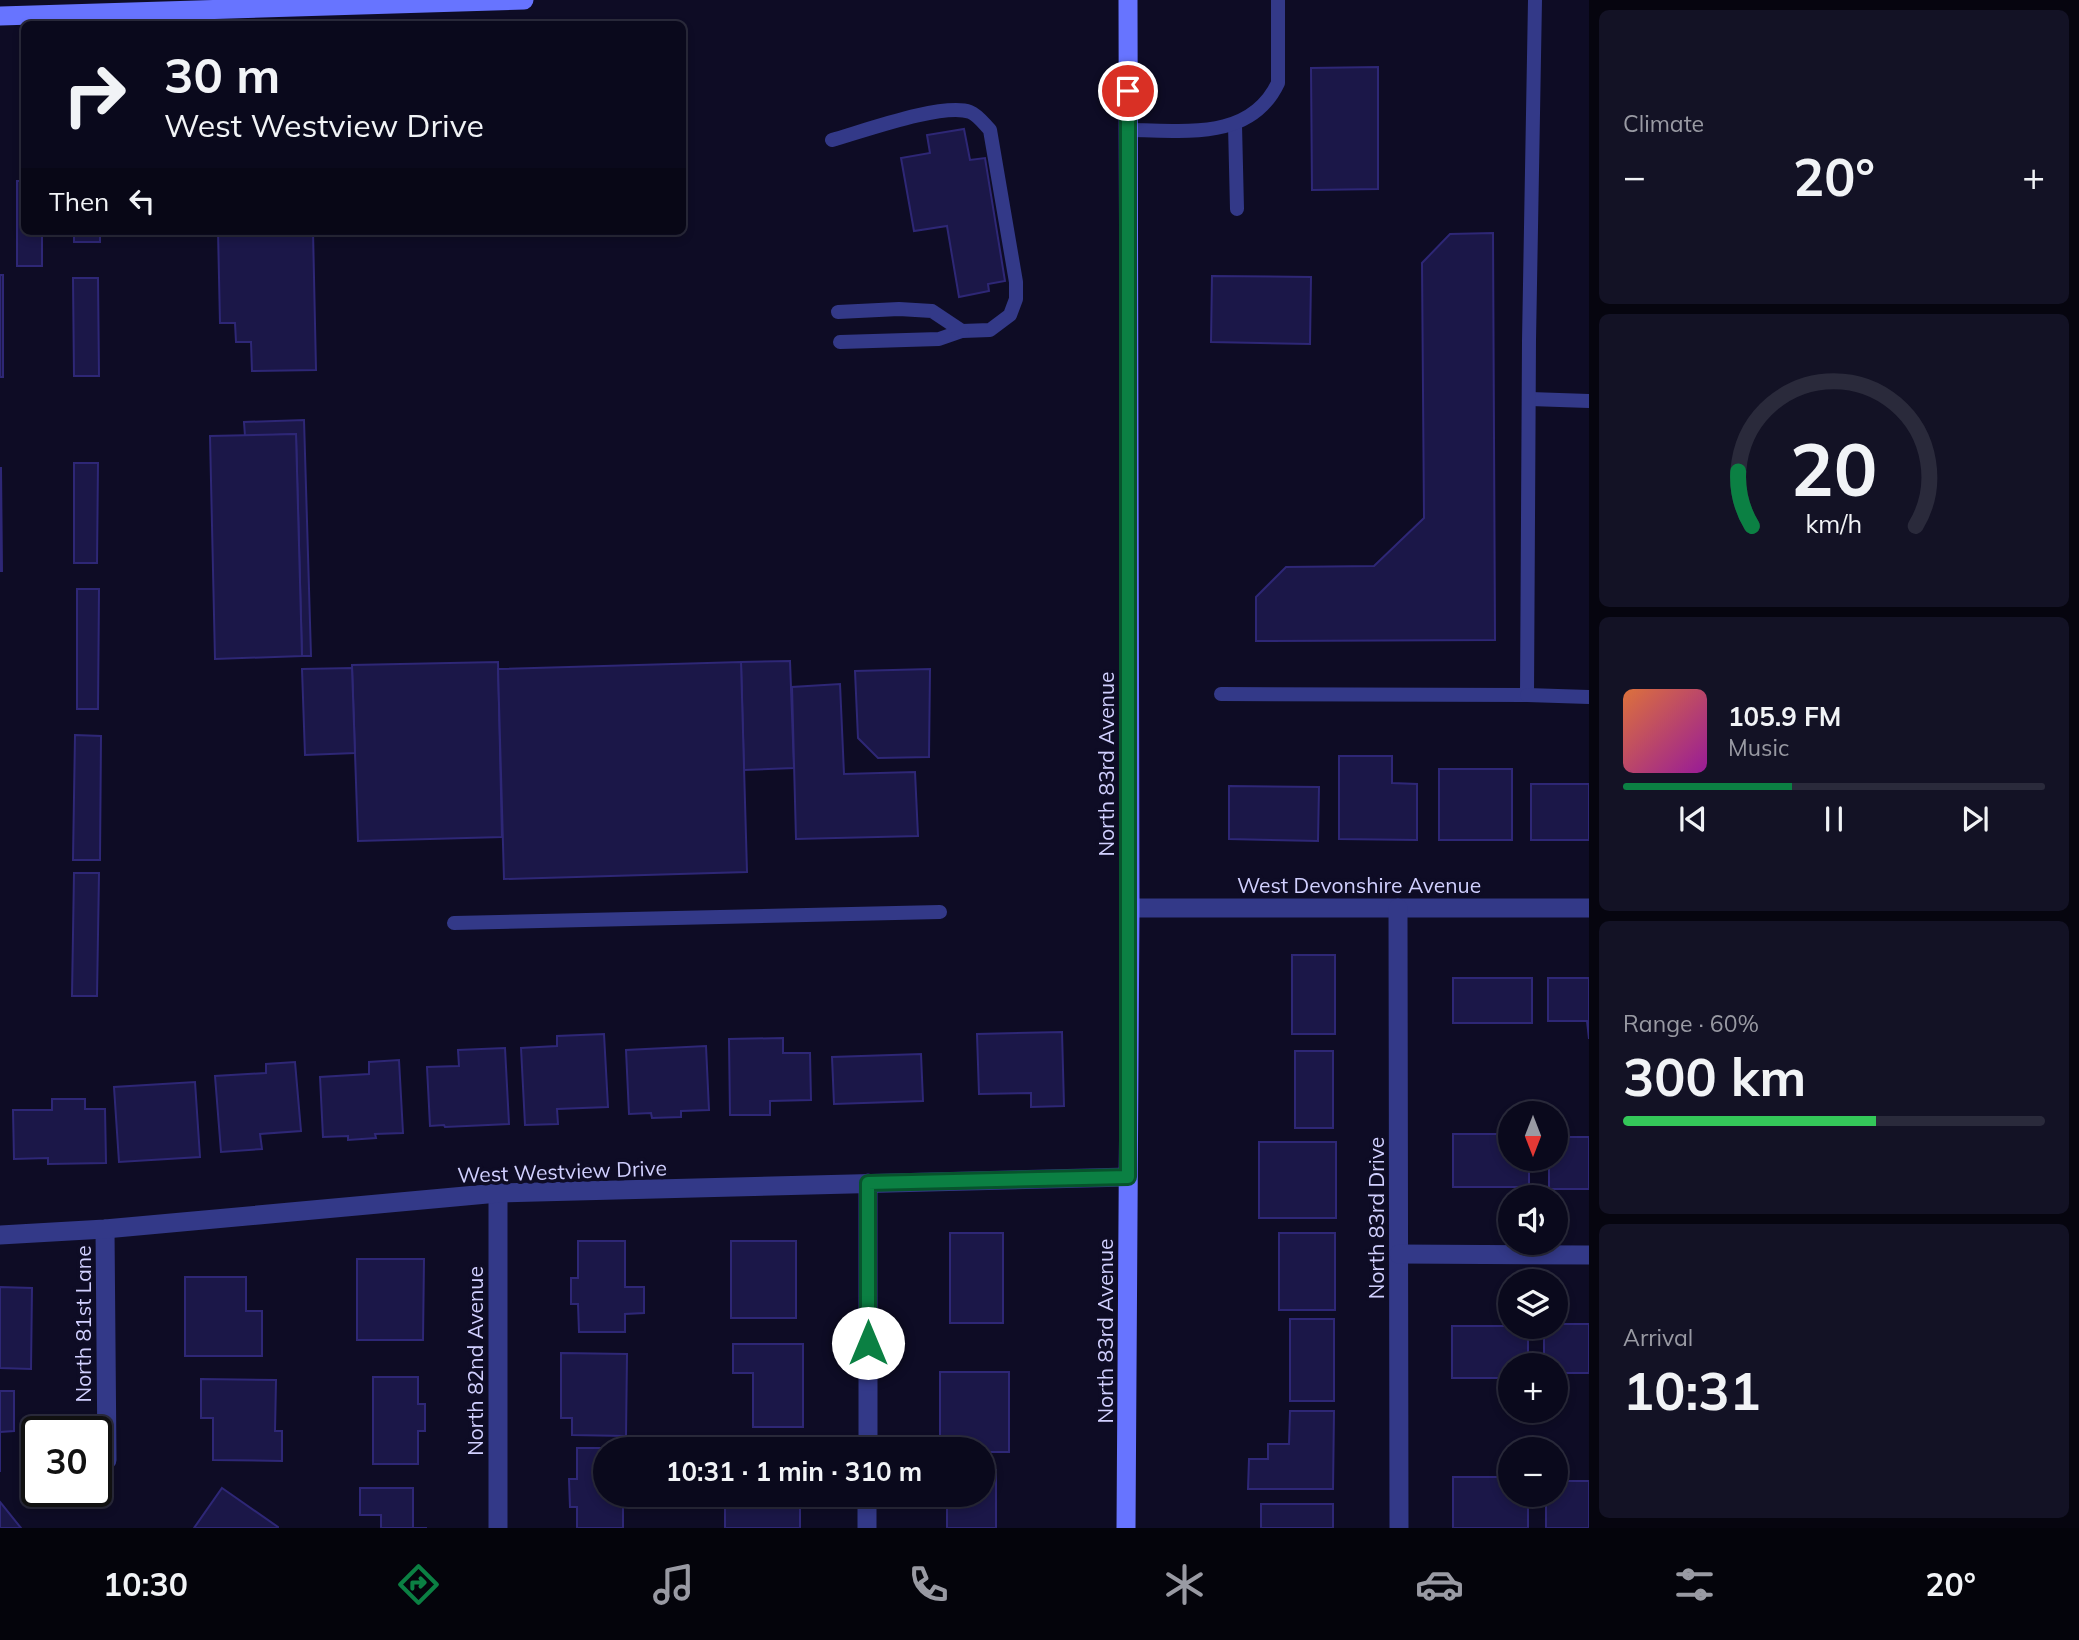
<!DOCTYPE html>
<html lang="en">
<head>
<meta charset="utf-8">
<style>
	body { margin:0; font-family:Mulish,sans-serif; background:#131225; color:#f1f3f6; height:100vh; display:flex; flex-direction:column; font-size:26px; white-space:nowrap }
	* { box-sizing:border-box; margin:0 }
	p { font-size:23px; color:#999aa3 }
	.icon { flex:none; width:38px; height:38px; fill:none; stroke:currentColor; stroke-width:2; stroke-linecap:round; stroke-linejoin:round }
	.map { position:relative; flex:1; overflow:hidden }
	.sheet { display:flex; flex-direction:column; gap:10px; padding:10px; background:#06050f; width:490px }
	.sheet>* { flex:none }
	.guide { position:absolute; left:21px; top:21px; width:665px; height:214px; border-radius:10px; box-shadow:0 4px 10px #0003,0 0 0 2px #2a2a3b; background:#0a091c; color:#f1f3f6; overflow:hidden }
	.needle { width:46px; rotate:180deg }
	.buttons { position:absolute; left:1498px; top:1101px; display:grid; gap:14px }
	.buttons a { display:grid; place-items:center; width:70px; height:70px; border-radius:50%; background:#0a091c; box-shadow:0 4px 10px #0003,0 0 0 2px #2a2a3b; font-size:35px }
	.speed { position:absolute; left:21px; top:1416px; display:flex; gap:14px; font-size:35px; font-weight:700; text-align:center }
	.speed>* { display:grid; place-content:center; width:91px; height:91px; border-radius:50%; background:#0a091c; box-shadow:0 4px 10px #0003,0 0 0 2px #2a2a3b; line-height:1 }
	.speed .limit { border:4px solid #111; border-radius:10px; background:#fff; color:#111 }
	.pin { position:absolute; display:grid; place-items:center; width:60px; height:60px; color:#fff; margin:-30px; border:4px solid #fff; border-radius:50%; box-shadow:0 2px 7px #0007 }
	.me { position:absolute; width:77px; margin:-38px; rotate:0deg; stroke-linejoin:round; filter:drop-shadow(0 0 5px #0008) }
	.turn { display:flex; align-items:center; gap:24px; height:147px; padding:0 28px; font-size:32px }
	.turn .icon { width:91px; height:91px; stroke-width:2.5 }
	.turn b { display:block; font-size:49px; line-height:60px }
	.then { display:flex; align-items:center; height:66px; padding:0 28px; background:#0003; gap:14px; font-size:26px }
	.big { font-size:52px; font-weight:700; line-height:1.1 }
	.sheet .card { flex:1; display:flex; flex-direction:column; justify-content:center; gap:10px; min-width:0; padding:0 24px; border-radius:10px; background:#131225 }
	.sheet .dial { align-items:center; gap:0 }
	.dial svg { height:182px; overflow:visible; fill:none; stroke:#2a2a3b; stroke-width:7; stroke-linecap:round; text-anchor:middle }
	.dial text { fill:#f1f3f6; stroke:none }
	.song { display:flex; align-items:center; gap:21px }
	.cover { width:84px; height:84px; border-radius:10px; background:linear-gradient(135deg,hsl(20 70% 55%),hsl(300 70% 35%)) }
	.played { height:7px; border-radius:4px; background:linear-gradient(90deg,#0b8043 40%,#2a2a3b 40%) }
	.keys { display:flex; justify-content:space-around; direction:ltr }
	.heat { display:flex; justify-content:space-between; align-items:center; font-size:38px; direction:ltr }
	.charge { height:10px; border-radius:5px; background:linear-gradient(90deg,#34c759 60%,#2a2a3b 0) }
	.trip { position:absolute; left:593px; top:1437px; width:402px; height:70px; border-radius:35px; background:#0a091c; box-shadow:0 4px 10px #0003,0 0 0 2px #2a2a3b; font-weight:700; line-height:70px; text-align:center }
	.tabs { display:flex; height:112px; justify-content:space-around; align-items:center; background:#04040b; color:#999aa3 }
	.tabs .icon { width:49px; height:49px }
	.tabs .on { color:#0b8043 }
	.tabs b { font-size:32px; color:#f1f3f6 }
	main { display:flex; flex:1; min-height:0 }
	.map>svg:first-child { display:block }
	.building { fill:#1b1748; stroke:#2e2776; stroke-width:2 }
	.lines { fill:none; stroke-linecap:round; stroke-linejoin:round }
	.service { stroke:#333988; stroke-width:14 }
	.minor { stroke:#333988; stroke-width:19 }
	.secondary { stroke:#6774ff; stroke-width:19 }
	.route-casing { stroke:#07532c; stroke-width:18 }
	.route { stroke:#0b8043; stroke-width:12 }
	.labels { text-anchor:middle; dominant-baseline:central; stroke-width:7; stroke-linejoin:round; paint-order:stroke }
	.street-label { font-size:21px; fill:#d1d0ff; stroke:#0e0c25 }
</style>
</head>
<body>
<main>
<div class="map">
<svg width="1589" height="1528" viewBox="0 0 1589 1528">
	<rect width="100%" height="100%" fill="#0e0c25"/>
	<!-- building -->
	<g class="building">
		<polygon points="1378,67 1378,189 1312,190 1311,68"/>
		<polygon points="964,129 970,160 985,158 1005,281 988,284 989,291 959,297 947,226 914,231 901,158 930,153 927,135"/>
		<polygon points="17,181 24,181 24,231 42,231 42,266 17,266"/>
		<rect x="74" y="231" width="26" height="11"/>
		<polygon points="218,231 313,231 316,370 252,371 251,342 236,342 235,323 220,323"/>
		<polygon points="1493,233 1495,640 1256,641 1256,597 1286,567 1374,566 1424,518 1422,263 1450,234"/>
		<rect x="0" y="275" width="3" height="102"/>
		<polygon points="1212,276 1311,277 1310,344 1211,342"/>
		<polygon points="73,278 98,278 99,376 74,376"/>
		<polygon points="304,420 311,656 302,656 296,434 245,436 244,422"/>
		<polygon points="296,434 302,656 215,659 210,436"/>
		<polygon points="74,463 98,463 97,563 74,563"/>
		<polygon points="0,468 1,468 2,571 0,571"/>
		<polygon points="77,589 99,589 98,709 77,709"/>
		<polygon points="790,661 794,768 744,770 741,662"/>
		<polygon points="498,662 502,837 358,841 352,665"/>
		<polygon points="741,662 747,872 504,879 498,669"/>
		<polygon points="352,668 355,753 305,755 302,669"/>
		<polygon points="930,669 929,757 878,758 858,738 855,671"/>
		<polygon points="840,684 844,774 915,772 918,836 796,839 792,687"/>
		<polygon points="75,735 101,736 100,860 73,860"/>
		<polygon points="1339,756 1392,756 1392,783 1417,784 1417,840 1339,839"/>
		<rect x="1439" y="769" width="73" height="71"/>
		<rect x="1531" y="784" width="58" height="56"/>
		<polygon points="1229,786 1319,787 1318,841 1229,839"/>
		<polygon points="74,873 99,873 97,996 72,996"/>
		<rect x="1292" y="955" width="43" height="79"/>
		<rect x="1453" y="978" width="79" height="45"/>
		<polygon points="1548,978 1589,978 1589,1039 1587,1021 1548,1021"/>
		<polygon points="1062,1032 1064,1106 1031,1107 1031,1093 979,1094 977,1034"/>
		<polygon points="604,1034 608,1107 557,1109 558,1124 525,1125 521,1048 557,1046 557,1036"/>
		<polygon points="783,1038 783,1053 810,1053 811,1100 770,1101 770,1115 730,1115 729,1039"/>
		<polygon points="706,1046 709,1110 681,1111 681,1117 652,1118 651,1113 629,1114 626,1050"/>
		<polygon points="505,1048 509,1124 445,1127 444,1125 430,1126 427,1067 459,1066 458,1050"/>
		<rect x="1295" y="1051" width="38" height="77"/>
		<polygon points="921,1054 923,1101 834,1104 832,1057"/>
		<polygon points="399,1060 403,1133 375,1134 376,1138 348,1140 348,1136 323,1137 320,1077 369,1074 369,1062"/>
		<polygon points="295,1062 301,1131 260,1134 262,1149 221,1152 215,1076 266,1073 266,1064"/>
		<polygon points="195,1082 200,1157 119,1162 114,1087"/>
		<polygon points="52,1099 85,1099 85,1109 105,1109 106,1163 48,1164 48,1158 14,1159 13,1110 52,1110"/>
		<polygon points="1453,1134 1510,1134 1510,1158 1529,1158 1529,1187 1453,1187"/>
		<polygon points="1556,1137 1589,1137 1589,1189 1549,1189 1549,1158 1556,1158"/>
		<rect x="1259" y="1142" width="77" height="76"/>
		<rect x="950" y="1233" width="53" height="90"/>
		<rect x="1279" y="1233" width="56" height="77"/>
		<polygon points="578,1241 625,1241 625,1287 644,1287 644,1313 625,1314 625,1332 579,1332 578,1304 571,1304 571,1278 578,1278"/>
		<rect x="731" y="1241" width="65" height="77"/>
		<polygon points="357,1259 424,1259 423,1340 357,1340"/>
		<polygon points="185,1277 246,1277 246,1311 262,1311 262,1356 185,1356"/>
		<polygon points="0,1287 32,1288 31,1369 0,1368"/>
		<rect x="1290" y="1319" width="44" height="82"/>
		<polygon points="1556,1324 1589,1324 1589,1373 1556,1373 1556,1365 1544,1365 1544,1326 1556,1326"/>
		<polygon points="1452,1326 1528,1326 1528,1365 1510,1365 1510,1378 1452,1378"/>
		<polygon points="733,1344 803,1344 803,1427 753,1427 753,1373 733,1373"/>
		<polygon points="561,1353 627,1354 626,1436 572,1435 572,1418 561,1418"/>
		<polygon points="940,1372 1009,1372 1009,1452 984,1452 984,1449 940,1449"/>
		<polygon points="373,1377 418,1377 418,1404 425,1404 425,1431 418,1431 418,1464 373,1464"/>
		<polygon points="201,1379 276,1380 275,1431 282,1431 282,1461 213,1460 213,1418 201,1418"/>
		<polygon points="0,1391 14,1391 14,1431 0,1432 0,1472"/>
		<polygon points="1290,1411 1334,1411 1333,1489 1248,1489 1249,1459 1268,1459 1268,1444 1289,1444"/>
		<polygon points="577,1448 622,1448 606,1449 606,1494 632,1494 632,1507 623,1507 623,1528 577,1528 577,1507 570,1507 569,1479 577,1479"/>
		<polygon points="984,1470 996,1470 996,1528 947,1528 947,1494 984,1494"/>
		<polygon points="1453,1477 1510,1477 1510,1494 1528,1494 1528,1528 1453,1528"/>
		<polygon points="1556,1481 1589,1481 1589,1528 1546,1528 1546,1494 1556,1494"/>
		<polygon points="222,1488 278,1527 278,1528 194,1528"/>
		<polygon points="360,1488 413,1488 413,1528 427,1528 381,1528 381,1515 360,1515"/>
		<polygon points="725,1494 800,1495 800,1528 725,1528"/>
		<polygon points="0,1502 21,1528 0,1528"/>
		<rect x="1261" y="1504" width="72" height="24"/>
	</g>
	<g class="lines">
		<!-- service -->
		<g class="service">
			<polyline points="1235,125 1237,209"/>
			<path d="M 1128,130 C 1182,130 1250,142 1278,83 L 1278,0"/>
			<path d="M 832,140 C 861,132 943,102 970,112 C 978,115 984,124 990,130 L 1016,282 L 1016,299 L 1010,315 L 990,330 L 962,331 L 939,339 L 840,342"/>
			<polyline points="838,312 899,309 932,311 962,331"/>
			<polyline points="1530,399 1589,401"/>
			<polyline points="1221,694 1527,695 1529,341 1535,0"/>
			<polyline points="1527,695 1589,697"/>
			<polyline points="454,923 940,912"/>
		</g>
		<!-- minor -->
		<g class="minor">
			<polyline points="1130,908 1589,908"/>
			<polyline points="1398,908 1399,1528"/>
			<polyline points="498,1193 498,1528"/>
			<polyline points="105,1229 107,1460"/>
			<polyline points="0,1235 105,1229 498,1193 1128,1177"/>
			<polyline points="1399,1254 1589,1255"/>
			<polyline points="868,1449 868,1183"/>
			<polyline points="867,1528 867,1494"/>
		</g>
		<!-- secondary -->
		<g class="secondary">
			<polyline points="0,16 524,0"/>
			<polyline points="1126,1528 1130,908 1128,0"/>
		</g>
	</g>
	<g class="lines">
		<!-- route casing -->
		<g class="route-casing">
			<polyline id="route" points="868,1343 868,1183 1128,1177 1128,91"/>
		</g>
		<!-- route -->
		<use href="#route" class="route"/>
	</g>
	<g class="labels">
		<!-- street labels -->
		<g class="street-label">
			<text transform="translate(1106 764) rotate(-90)">North 83rd Avenue</text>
			<text x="1359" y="885">West Devonshire Avenue</text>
			<text transform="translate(562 1171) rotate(-2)">West Westview Drive</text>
			<text transform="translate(1376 1218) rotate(-90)">North 83rd Drive</text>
			<text transform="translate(83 1324) rotate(-90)">North 81st Lane</text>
			<text transform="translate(1105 1331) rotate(-90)">North 83rd Avenue</text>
			<text transform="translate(475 1361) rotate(-90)">North 82nd Avenue</text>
		</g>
	</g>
</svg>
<div class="buttons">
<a><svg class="needle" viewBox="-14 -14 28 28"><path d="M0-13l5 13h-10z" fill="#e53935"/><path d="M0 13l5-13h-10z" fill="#999aa3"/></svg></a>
<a><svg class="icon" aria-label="sound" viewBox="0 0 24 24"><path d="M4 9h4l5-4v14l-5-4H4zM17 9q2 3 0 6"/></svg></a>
<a><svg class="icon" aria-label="layers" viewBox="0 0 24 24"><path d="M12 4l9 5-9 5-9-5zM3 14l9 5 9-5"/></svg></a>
<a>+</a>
<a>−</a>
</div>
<div class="speed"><div class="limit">30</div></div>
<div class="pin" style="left:1128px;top:91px;background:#d93025"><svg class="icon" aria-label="arrive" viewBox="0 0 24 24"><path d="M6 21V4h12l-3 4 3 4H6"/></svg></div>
<svg class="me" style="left:868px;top:1343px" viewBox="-20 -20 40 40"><circle r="19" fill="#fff"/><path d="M0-13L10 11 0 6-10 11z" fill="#0b8043"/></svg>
<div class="trip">10:31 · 1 min · 310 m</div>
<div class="guide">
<div class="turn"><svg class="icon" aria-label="right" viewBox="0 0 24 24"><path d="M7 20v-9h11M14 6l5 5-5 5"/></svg><div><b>30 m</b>West Westview Drive</div></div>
<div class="then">Then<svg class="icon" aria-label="left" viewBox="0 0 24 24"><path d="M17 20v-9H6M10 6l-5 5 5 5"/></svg></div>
</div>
</div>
<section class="sheet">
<div class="card"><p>Climate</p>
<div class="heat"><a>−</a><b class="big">20°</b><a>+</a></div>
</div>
<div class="card dial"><svg viewBox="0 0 100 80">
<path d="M14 69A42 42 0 1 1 86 69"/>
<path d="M14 69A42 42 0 0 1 8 45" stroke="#0b8043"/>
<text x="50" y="56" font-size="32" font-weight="700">20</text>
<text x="50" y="72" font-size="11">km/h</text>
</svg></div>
<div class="card">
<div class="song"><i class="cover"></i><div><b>105.9 FM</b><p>Music</p></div></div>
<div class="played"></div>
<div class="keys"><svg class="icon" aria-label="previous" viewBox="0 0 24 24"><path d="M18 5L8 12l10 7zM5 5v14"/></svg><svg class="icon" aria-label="pause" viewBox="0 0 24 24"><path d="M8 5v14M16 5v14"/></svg><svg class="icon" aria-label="next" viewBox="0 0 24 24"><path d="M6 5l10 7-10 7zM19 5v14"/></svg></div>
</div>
<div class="card"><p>Range · 60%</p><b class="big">300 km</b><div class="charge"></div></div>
<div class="card"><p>Arrival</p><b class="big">10:31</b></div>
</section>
</main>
<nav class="tabs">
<b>10:30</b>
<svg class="icon on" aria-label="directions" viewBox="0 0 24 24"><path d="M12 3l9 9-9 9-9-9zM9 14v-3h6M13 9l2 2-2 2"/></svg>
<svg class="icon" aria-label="music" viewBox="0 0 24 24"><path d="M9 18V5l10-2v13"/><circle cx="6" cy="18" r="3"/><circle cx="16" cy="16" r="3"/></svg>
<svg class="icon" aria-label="phone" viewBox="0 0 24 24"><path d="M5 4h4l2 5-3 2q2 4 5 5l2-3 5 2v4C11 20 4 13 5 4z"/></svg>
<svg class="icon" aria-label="climate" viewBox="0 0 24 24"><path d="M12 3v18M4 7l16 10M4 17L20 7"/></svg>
<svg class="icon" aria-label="car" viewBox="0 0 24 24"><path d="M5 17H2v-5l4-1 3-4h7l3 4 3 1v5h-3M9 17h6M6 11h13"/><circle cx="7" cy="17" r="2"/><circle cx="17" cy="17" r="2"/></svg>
<svg class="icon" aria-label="filters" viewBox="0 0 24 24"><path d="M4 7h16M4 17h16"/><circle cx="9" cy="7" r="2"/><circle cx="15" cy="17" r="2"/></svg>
<b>20°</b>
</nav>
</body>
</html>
